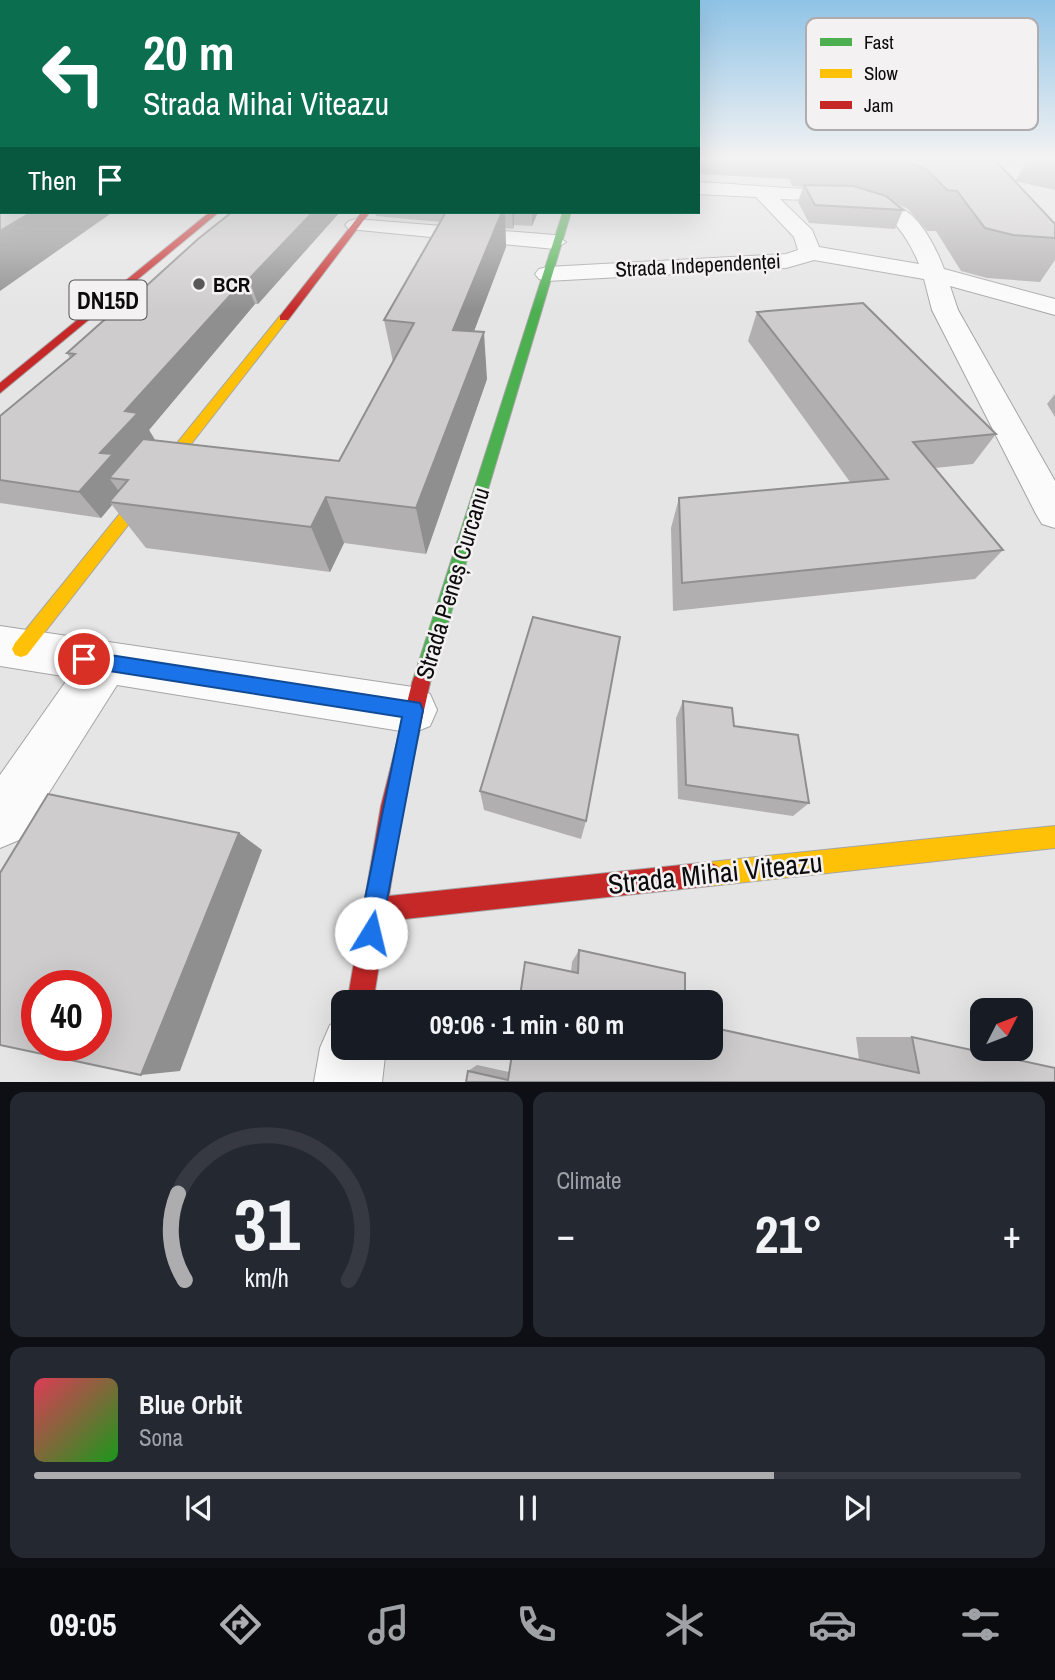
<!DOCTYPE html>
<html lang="en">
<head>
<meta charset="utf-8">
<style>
	body { margin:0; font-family:"Archivo Narrow",sans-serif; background:#242831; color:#f1f3f6; height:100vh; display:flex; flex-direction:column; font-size:26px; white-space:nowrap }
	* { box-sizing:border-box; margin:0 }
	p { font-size:23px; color:#9ea1a6 }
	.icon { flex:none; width:38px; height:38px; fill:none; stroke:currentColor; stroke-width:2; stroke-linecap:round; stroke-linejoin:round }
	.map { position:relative; height:1082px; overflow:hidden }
	.panel { display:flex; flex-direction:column; gap:10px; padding:10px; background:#0d0f14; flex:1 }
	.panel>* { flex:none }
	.banner { position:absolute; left:0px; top:0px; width:700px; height:214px; box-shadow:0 7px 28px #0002; background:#0b6e4f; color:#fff; overflow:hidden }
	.needle { width:46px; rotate:48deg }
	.buttons { position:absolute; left:970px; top:998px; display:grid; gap:14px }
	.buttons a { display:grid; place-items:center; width:63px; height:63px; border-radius:14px; background:#171b24; box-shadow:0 7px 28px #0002; font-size:35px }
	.speed { position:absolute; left:21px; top:970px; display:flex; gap:14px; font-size:35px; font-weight:700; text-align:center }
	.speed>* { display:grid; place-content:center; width:91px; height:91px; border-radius:50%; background:#171b24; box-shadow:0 7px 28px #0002; line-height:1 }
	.speed .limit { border:10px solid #d22; background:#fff; color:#111 }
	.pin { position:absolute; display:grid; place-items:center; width:60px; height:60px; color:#fff; margin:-30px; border:4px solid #fff; border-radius:50%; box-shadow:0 2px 7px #0007 }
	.me { position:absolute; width:77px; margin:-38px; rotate:9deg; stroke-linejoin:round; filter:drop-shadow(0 0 5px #0008) }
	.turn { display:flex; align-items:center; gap:24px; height:147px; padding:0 28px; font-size:32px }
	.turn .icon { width:91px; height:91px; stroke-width:2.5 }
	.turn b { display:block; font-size:49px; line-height:60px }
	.then { display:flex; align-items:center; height:66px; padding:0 28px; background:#0003; gap:14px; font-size:26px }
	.big { font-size:52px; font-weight:700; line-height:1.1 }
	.panel .card { flex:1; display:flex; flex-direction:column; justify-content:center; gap:10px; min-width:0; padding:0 24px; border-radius:14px; background:#242831 }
	.panel .dial { align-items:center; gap:0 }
	.dial svg { height:182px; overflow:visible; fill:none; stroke:#363941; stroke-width:7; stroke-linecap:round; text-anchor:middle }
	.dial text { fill:#f1f3f6; stroke:none }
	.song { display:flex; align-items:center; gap:21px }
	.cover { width:84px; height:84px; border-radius:10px; background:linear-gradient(135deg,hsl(350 70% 55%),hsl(120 70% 35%)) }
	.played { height:7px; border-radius:4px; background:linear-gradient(90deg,#adadaf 75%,#363941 75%) }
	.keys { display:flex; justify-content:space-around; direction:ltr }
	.heat { display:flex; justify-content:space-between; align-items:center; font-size:38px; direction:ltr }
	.panel .tiles { flex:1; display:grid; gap:10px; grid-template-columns:1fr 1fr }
	.card:last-child { grid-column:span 2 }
	.trip { position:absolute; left:331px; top:990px; width:392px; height:70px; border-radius:14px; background:#171b24; box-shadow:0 7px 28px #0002; font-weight:700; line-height:70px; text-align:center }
	.tabs { display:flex; height:112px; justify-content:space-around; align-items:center; background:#090b0e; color:#9ea1a6 }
	.tabs .icon { width:49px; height:49px }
	.tabs .selected { color:#adadaf }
	.tabs b { font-size:32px; color:#f1f3f6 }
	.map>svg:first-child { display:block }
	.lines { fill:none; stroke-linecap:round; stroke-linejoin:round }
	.street-casing { stroke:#a6a5a5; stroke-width:2 }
	.fast-casing { stroke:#a6a5a5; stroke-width:2 }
	.slow-casing { stroke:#a6a5a5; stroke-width:2 }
	.jam-casing { stroke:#a6a5a5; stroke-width:2 }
	.street { fill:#fbfbfb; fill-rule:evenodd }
	.fast { fill:#4caf50; fill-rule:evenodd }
	.slow { fill:#ffc107; fill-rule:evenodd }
	.jam { fill:#c62828; fill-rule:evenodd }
	.wall { fill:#b1afaf }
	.shaded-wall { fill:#908f8f }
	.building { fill:#cecccc; stroke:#908f8f; stroke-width:2; fill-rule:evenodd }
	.route { fill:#1a73e8; stroke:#114b97; stroke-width:2 }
	.poi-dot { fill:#595859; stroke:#f4f1f2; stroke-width:2.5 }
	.labels { text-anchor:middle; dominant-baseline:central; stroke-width:5; stroke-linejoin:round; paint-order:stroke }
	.far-street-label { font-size:21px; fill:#0d0c0d; stroke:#f4f1f2 }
	.far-poi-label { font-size:21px; font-weight:bold; fill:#0d0c0d; stroke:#f4f1f2; text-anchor:start }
	.shield { fill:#f4f1f2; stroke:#525152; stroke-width:2 }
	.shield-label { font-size:23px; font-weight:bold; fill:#0d0c0d }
	.street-label { font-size:24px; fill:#0d0c0d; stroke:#f4f1f2 }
	.near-street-label { font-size:28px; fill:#0d0c0d; stroke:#f4f1f2 }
	.key { fill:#f4f1f2; stroke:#afacad; stroke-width:2 }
	.key-label { font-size:19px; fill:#0d0c0d }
</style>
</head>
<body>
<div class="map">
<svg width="1055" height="1082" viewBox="0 0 1055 1082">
	<rect width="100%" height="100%" fill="#e6e5e5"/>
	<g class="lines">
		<!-- street casing -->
		<g class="street-casing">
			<g id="street">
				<path d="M 698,182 C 734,184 769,187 805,189 C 877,193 915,192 944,269 L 1055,299 L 1055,315 L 950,286 L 958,310 L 1055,481 L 1055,528 L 1042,524 L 1036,514 L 932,310 L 924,279 L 814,260 L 786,268 L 547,281 L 539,279 L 535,274 L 539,269 L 547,267 L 786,254 L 798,250 L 794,237 L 756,197 L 698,194 ZM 780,199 C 849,203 888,189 919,264 L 819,247 L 812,230 Z"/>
				<polygon points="356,219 555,235 566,242 555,249 349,229 345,225 349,221"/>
				<polygon points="0,626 413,687 430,694 437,710 430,726 413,733 117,685 19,840 0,848 0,775 69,677 0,666"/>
				<polygon points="343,1019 343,1048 386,1048 382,1082 314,1082 320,1048 330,1025"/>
			</g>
		</g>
		<!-- fast casing -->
		<g class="fast-casing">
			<polygon id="fast" points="563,212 571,212 430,683 428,689 421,692 414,689 412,683"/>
		</g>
		<!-- slow casing -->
		<g class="slow-casing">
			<g id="slow">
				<polygon points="280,316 289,318 27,655 21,657 15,655 12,649 15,643"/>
				<polygon points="1055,826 1055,848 710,886 702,882 698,874 702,866 710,862"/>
			</g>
		</g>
		<!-- jam casing -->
		<g class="jam-casing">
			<g id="jam">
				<polygon points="210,212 219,212 0,393 0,383"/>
				<polygon points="362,212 370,212 288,320 280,320 280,316"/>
				<polygon points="421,674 428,677 430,683 403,806 389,896 710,862 718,866 722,874 718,882 710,886 386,921 373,1003 347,1003 381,806 412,683 414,677"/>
			</g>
		</g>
		<!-- street -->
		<use href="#street" class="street"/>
		<!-- fast -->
		<use href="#fast" class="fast"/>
		<!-- slow -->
		<use href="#slow" class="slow"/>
		<!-- jam -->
		<use href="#jam" class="jam"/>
	</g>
	<!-- wall -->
	<g class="wall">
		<polygon points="698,160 995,160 1055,224 1055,260 1040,282 987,278 961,271 936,231 927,231 908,209 894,202 903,210 895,229 809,223 798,202 803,187 792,186 789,179 698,174"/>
		<polygon points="1028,160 1055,160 1055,190 1015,181"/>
		<polygon points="232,212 340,212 258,304 255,304 149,430 155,440 339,461 393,362 384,320 440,222 376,216 375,212 538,212 532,226 514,225 513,229 505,228 506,247 474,331 487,379 426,554 344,543 330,572 146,548 112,505 101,518 0,503 0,416 70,358 67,353 123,307"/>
		<polygon points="757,312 996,434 973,464 935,468 1003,550 975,579 673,611 671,528 679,498 850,482 748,341"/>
		<polygon points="1055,394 1055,417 1047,404"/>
		<polygon points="683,701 734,726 809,803 793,816 678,799 676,718"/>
		<polygon points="480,791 586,821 581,839 484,810"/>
		<polygon points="579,950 685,1003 571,972 572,962"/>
		<polygon points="856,1037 912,1037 1055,1082 466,1082 468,1071 477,1065 509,1072 859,1060"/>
	</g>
	<!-- shaded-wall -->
	<g class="shaded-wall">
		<polygon points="2,180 2,212 113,212 0,291 0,181"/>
		<polygon points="313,212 340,212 258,304 249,279"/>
		<polygon points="502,212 505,212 506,247 457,376 453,330"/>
		<polygon points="512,212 514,212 514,225 513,229"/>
		<polygon points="532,212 538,212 532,226"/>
		<polygon points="245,279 255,304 149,430 155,440 128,480 109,478 121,494 109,502 112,505 101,518 79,492 100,453 125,411"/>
		<polygon points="484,332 487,379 426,554 416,508"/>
		<polygon points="326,497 344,543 330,572 311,527"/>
		<polygon points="239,833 262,850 180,1071 141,1075"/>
	</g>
	<!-- building -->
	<g class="building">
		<polygon points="0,160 2,160 2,180 0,181"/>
		<polygon points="902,160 995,160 1055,224 1055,238 1013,235 985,228 957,191 947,190 926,169"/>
		<polygon points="1038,160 1055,160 1055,163"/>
		<polygon points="804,185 853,186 886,196 903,210 815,205"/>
		<polygon points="2,196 2,212 32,212 0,231 0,197"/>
		<polygon points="232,212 313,212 249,279 245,279 125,411 138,413 100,453 113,454 79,492 0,480 0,416 75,354 67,353 120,306 123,307 198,239"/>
		<polygon points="446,212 502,212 453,330 484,332 416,508 326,497 311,527 109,502 128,480 109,478 143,439 339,461 414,323 384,320"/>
		<polygon points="863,303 996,434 913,442 1003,550 682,583 679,498 888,479 757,312"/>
		<polygon points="533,617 620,637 586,821 480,791"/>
		<polygon points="683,701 732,708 734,726 798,735 809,803 686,785"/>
		<path d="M 48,794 L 239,833 L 141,1075 L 0,1045 L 0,873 ZM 37,985 L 96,985 L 96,1045 L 37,1045 Z"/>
		<polygon points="579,950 685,973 685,1003 519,1003 525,962 578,973"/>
		<polygon points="710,1027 919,1073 912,1037 1055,1068 1055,1082 466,1082 468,1071 508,1080 513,1048 710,1048"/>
	</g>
	<!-- sky -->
	<linearGradient id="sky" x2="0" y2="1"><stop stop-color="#8fc3e6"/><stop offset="0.51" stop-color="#f4f3f3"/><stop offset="1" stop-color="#f4f3f3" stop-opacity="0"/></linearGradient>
	<rect width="1055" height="311" fill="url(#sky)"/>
	<!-- route -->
	<polygon class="route" points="84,651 420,703 423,710 379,942 371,945 362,942 358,933 402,717 84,667 78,665 75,659 78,653"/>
	<!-- markers -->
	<circle class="poi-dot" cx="199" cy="284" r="7"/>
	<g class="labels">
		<!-- far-street labels -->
		<g class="far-street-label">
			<text transform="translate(698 265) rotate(-3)">Strada Independenței</text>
		</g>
		<!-- far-poi labels -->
		<g class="far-poi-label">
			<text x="213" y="284">BCR</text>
		</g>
		<!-- shield labels -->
		<rect class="shield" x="69.5" y="280.5" width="77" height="39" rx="5"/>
		<g class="shield-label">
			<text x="108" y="300">DN15D</text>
		</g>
		<!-- street labels -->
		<g class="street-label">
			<text transform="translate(452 583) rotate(-73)">Strada Peneș Curcanu</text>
		</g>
		<!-- near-street labels -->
		<g class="near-street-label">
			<text transform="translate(715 873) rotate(-6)">Strada Mihai Viteazu</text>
		</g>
	</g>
	<!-- legend -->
	<rect x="806" y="18" width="232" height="112" rx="10" class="key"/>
	<rect x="820" y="38" width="32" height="8" fill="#4caf50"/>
	<rect x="820" y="69" width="32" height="9" fill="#ffc107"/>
	<rect x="820" y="101" width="32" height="8" fill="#c62828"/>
	<g class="key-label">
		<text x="864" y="49">Fast</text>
		<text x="864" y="80">Slow</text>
		<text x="864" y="112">Jam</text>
	</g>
</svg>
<div class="buttons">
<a><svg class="needle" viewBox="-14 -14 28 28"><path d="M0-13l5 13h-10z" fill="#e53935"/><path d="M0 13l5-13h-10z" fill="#9ea1a6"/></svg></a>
</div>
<div class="speed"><div class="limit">40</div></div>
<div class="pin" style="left:84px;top:659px;background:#d93025"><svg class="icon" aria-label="arrive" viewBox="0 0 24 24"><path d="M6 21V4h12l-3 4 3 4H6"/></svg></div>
<svg class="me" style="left:371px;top:933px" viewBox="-20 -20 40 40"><circle r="19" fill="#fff"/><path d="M0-13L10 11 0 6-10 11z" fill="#1a73e8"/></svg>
<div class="trip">09:06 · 1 min · 60 m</div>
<div class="banner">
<div class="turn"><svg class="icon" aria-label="left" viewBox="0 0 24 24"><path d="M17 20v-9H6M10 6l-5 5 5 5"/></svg><div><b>20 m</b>Strada Mihai Viteazu</div></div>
<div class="then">Then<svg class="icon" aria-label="arrive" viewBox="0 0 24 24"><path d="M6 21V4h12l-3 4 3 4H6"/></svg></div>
</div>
</div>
<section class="panel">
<div class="tiles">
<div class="card dial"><svg viewBox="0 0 100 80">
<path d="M14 69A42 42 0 1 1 86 69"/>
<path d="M14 69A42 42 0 0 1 11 31" stroke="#adadaf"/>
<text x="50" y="56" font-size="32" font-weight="700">31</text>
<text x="50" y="72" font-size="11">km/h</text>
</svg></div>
<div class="card"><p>Climate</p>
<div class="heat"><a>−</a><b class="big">21°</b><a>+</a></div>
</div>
<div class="card">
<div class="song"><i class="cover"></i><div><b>Blue Orbit</b><p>Sona</p></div></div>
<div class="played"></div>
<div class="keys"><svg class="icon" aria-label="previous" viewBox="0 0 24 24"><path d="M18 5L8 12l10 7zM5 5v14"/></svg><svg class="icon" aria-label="pause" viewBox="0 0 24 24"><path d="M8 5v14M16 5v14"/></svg><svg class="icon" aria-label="next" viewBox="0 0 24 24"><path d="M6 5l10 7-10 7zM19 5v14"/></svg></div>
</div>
</div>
</section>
<nav class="tabs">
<b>09:05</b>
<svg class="icon selected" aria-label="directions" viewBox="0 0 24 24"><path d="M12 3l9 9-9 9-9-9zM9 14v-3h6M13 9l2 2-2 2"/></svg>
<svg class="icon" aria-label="music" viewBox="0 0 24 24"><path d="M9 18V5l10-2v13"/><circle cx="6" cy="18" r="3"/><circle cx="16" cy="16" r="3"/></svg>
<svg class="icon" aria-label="phone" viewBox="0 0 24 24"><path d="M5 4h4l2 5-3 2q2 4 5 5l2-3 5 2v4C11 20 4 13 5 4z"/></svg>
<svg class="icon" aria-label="climate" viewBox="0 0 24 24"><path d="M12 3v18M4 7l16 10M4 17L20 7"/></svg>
<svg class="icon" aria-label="car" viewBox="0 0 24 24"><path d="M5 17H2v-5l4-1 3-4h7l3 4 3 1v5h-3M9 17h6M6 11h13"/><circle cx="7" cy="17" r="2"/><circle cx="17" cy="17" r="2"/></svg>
<svg class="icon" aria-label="filters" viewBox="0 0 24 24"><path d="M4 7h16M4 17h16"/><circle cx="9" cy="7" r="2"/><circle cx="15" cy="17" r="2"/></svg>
</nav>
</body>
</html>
